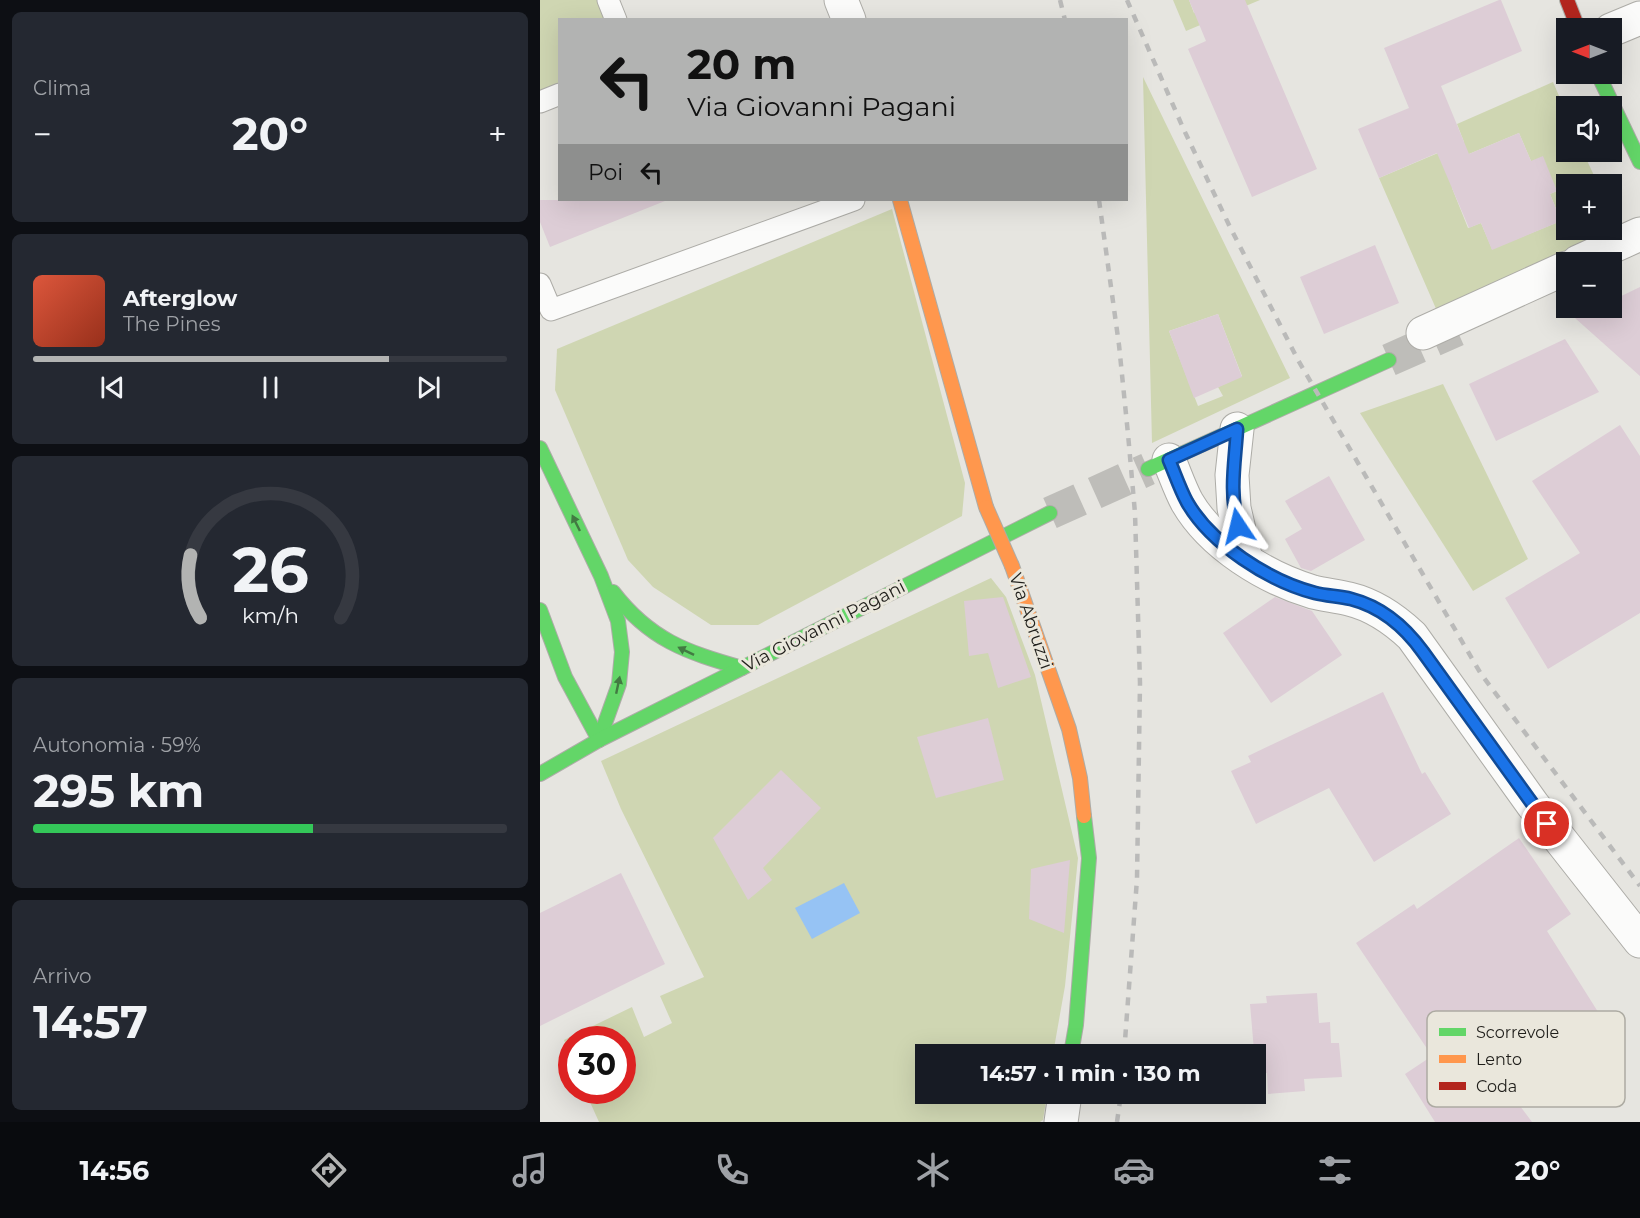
<!DOCTYPE html>
<html lang="it">
<head>
<meta charset="utf-8">
<style>
	body { margin:0; font-family:Montserrat,sans-serif; background:#242831; color:#f1f3f6; height:100vh; display:flex; flex-direction:column; font-size:22px; white-space:nowrap }
	* { box-sizing:border-box; margin:0 }
	p { font-size:20px; color:#9ea1a6 }
	.icon { flex:none; width:33px; height:33px; fill:none; stroke:currentColor; stroke-width:2; stroke-linecap:round; stroke-linejoin:round }
	.map { position:relative; flex:1; overflow:hidden }
	.drawer { display:flex; flex-direction:column; gap:12px; padding:12px; background:#0d0f14; width:540px }
	.drawer>* { flex:none }
	.hud { position:absolute; left:18px; top:18px; width:570px; height:183px; border-radius:0px; box-shadow:0 6px 24px #0002; background:#b2b3b2; color:#111; overflow:hidden }
	.needle { width:39px; rotate:270deg }
	.tools { position:absolute; left:1016px; top:18px; display:grid; gap:12px }
	.tools a { display:grid; place-items:center; width:66px; height:66px; border-radius:0px; background:#171b24; box-shadow:0 6px 24px #0002; font-size:30px }
	.speed { position:absolute; left:18px; top:1026px; display:flex; gap:12px; font-size:30px; font-weight:700; text-align:center }
	.speed>* { display:grid; place-content:center; width:78px; height:78px; border-radius:50%; background:#171b24; box-shadow:0 6px 24px #0002; line-height:1 }
	.speed .limit { border:9px solid #d22; background:#fff; color:#111 }
	.pin { position:absolute; display:grid; place-items:center; width:51px; height:51px; color:#fff; margin:-26px; border:3px solid #fff; border-radius:50%; box-shadow:0 2px 6px #0007 }
	.me { position:absolute; width:66px; margin:-33px; rotate:350deg; stroke-linejoin:round; filter:drop-shadow(0 0 4px #0008) }
	.turn { display:flex; align-items:center; gap:21px; height:126px; padding:0 30px; font-size:27px }
	.turn .icon { width:78px; height:78px; stroke-width:2.5 }
	.turn b { display:block; font-size:42px; line-height:51px }
	.then { display:flex; align-items:center; height:57px; padding:0 30px; background:#0003; gap:12px; font-size:22px }
	.big { font-size:45px; font-weight:700; line-height:1.1 }
	.drawer .tile { flex:1; display:flex; flex-direction:column; justify-content:center; gap:9px; min-width:0; padding:0 21px; border-radius:9px; background:#242831 }
	.drawer .dial { align-items:center; gap:0 }
	.dial svg { height:156px; overflow:visible; fill:none; stroke:#363941; stroke-width:7; stroke-linecap:round; text-anchor:middle }
	.dial text { fill:#f1f3f6; stroke:none }
	.song { display:flex; align-items:center; gap:18px }
	.cover { width:72px; height:72px; border-radius:9px; background:linear-gradient(135deg,hsl(10 70% 55%),hsl(10 70% 35%)) }
	.played { height:6px; border-radius:3px; background:linear-gradient(90deg,#b2b3b2 75%,#363941 75%) }
	.keys { display:flex; justify-content:space-around; direction:ltr }
	.heat { display:flex; justify-content:space-between; align-items:center; font-size:33px; direction:ltr }
	.charge { height:9px; border-radius:4px; background:linear-gradient(90deg,#34c759 59%,#363941 0) }
	.trip { position:absolute; left:375px; top:1044px; width:351px; height:60px; border-radius:0px; background:#171b24; box-shadow:0 6px 24px #0002; font-weight:700; line-height:60px; text-align:center }
	.tab-bar { display:flex; height:96px; justify-content:space-around; align-items:center; background:#090b0e; color:#9ea1a6 }
	.tab-bar .icon { width:42px; height:42px }
	.tab-bar .active { color:#b2b3b2 }
	.tab-bar b { font-size:27px; color:#f1f3f6 }
	main { display:flex; flex:1; min-height:0 }
	.map>svg:first-child { display:block }
	.green { fill:#cfd6b2; fill-rule:evenodd }
	.water { fill:#96c3f4 }
	.building { fill:#ddcdd6 }
	.lines { fill:none; stroke-linecap:round; stroke-linejoin:round }
	.secondary-tunnel { stroke:#bebdb9; stroke-width:33; stroke-dasharray:33 16; stroke-linecap:butt }
	.lane-casing { stroke:#adaca7; stroke-width:23 }
	.street-casing { stroke:#adaca7; stroke-width:35 }
	.fast-casing { stroke:#adaca7; stroke-width:16 }
	.slow-casing { stroke:#adaca7; stroke-width:16 }
	.jam-casing { stroke:#adaca7; stroke-width:16 }
	.lane { stroke:#fbfbfa; stroke-width:21 }
	.street { stroke:#fbfbfa; stroke-width:33 }
	.fast { stroke:#63d668; stroke-width:14 }
	.slow { stroke:#ff974d; stroke-width:14 }
	.jam { stroke:#b3261e; stroke-width:14 }
	.rail { stroke:#babab9; stroke-width:4.5; stroke-dasharray:8 8; stroke-linecap:butt }
	.slow-bridge-casing { stroke:#adaca7; stroke-width:16; stroke-linecap:butt }
	.slow-bridge { stroke:#ff974d; stroke-width:14 }
	.oneway { fill:#427a42 }
	.route-casing { stroke:#114b97; stroke-width:15 }
	.route { stroke:#1a73e8; stroke-width:10 }
	.labels { text-anchor:middle; dominant-baseline:central; stroke-width:6; stroke-linejoin:round; paint-order:stroke }
	.street-label { font-size:18px; fill:#201f1b; stroke:#eae7dc }
	.key { fill:#eae7dc; stroke:#adaba2; stroke-width:1.5 }
	.key-label { font-size:16px; fill:#201f1b }
</style>
</head>
<body>
<main>
<section class="drawer">
<div class="tile"><p>Clima</p>
<div class="heat"><a>−</a><b class="big">20°</b><a>+</a></div>
</div>
<div class="tile">
<div class="song"><i class="cover"></i><div><b>Afterglow</b><p>The Pines</p></div></div>
<div class="played"></div>
<div class="keys"><svg class="icon" aria-label="previous" viewBox="0 0 24 24"><path d="M18 5L8 12l10 7zM5 5v14"/></svg><svg class="icon" aria-label="pause" viewBox="0 0 24 24"><path d="M8 5v14M16 5v14"/></svg><svg class="icon" aria-label="next" viewBox="0 0 24 24"><path d="M6 5l10 7-10 7zM19 5v14"/></svg></div>
</div>
<div class="tile dial"><svg viewBox="0 0 100 80">
<path d="M14 69A42 42 0 1 1 86 69"/>
<path d="M14 69A42 42 0 0 1 9 37" stroke="#b2b3b2"/>
<text x="50" y="56" font-size="32" font-weight="700">26</text>
<text x="50" y="72" font-size="11">km/h</text>
</svg></div>
<div class="tile"><p>Autonomia · 59%</p><b class="big">295 km</b><div class="charge"></div></div>
<div class="tile"><p>Arrivo</p><b class="big">14:57</b></div>
</section>
<div class="map">
<svg width="1100" height="1122" viewBox="0 0 1100 1122">
	<rect width="100%" height="100%" fill="#e6e5e0"/>
	<!-- green -->
	<g class="green">
		<polygon points="0,0 60,0 68,19 20,20 19,83 0,91"/>
		<polygon points="633,0 649,0 654,13 685,0 720,0 646,31"/>
		<path d="M 603,77 L 750,378 L 612,443 ZM 678,314 L 702,376 L 678,387 L 683,396 L 658,406 L 629,331 Z"/>
		<path d="M 1013,82 L 1026,112 L 1026,152 L 1043,152 L 1058,184 L 1026,184 L 1026,230 L 1071,230 L 1071,215 L 1077,228 L 897,311 L 839,178 L 924,142 L 917,124 ZM 979,133 L 991,161 L 1017,191 L 1010,194 L 1021,221 L 952,249 L 941,223 L 928,228 L 912,188 L 917,159 Z"/>
		<polygon points="352,209 425,483 422,516 218,625 171,625 113,587 88,560 15,390 17,349"/>
		<polygon points="903,384 988,559 933,591 820,413"/>
		<polygon points="451,578 466,597 495,675 538,858 525,986 513,1054 386,1054 386,1094 507,1094 503,1120 500,1122 59,1122 45,1091 82,1090 82,1040 32,1040 31,1058 24,1040 92,1007 104,1037 132,1023 120,996 164,977 81,809 61,761"/>
	</g>
	<!-- water -->
	<polygon class="water" points="304,883 320,913 272,939 255,908"/>
	<!-- building -->
	<g class="building">
		<polygon points="649,0 705,0 777,169 712,197 648,49 666,41"/>
		<polygon points="959,0 961,0 982,51 901,86 929,154 979,133 991,161 1003,156 1017,191 1010,194 1021,221 952,250 941,223 929,228 897,153 839,178 818,129 869,108 844,48"/>
		<polygon points="0,200 125,200 125,201 10,247 0,222"/>
		<polygon points="835,245 859,303 784,334 760,277"/>
		<polygon points="1100,287 1100,376 1035,318 1057,308 1071,308 1071,301"/>
		<polygon points="678,314 702,377 654,398 629,331"/>
		<polygon points="1025,339 1059,392 956,441 929,384"/>
		<polygon points="1080,425 1100,456 1100,613 1008,669 965,598 1040,553 992,481"/>
		<polygon points="789,476 825,540 771,571 761,568 745,539 762,529 745,501"/>
		<polygon points="463,597 491,677 458,688 448,653 429,656 424,601"/>
		<polygon points="735,597 772,611 802,655 731,703 683,633"/>
		<polygon points="843,692 882,774 885,772 911,814 834,862 789,788 716,824 691,771 711,762 708,756"/>
		<polygon points="448,718 464,780 396,798 377,737"/>
		<polygon points="241,770 281,808 223,868 232,880 208,900 173,838"/>
		<polygon points="979,838 1031,914 1007,931 1065,1023 966,1087 992,1122 895,1122 865,1074 892,1056 816,943 874,904 877,909"/>
		<polygon points="530,860 524,933 489,919 491,869"/>
		<polygon points="81,873 125,964 0,1026 0,913"/>
		<polygon points="777,993 779,1023 790,1022 791,1043 799,1043 802,1077 764,1079 765,1091 728,1094 727,1073 716,1074 710,1004 727,1003 726,996"/>
	</g>
	<g class="lines">
		<!-- secondary-tunnel -->
		<g class="secondary-tunnel">
			<polyline points="849,360 917,330"/>
			<polyline points="510,513 608,469"/>
		</g>
		<!-- lane casing -->
		<g class="lane-casing">
			<g id="lane">
				<polyline points="68,0 76,20"/>
				<polyline points="0,102 20,94"/>
				<polyline points="0,284 11,310 314,200"/>
			</g>
		</g>
		<!-- street casing -->
		<g class="street-casing">
			<g id="street">
				<polyline points="301,0 309,20"/>
				<polyline points="1071,30 1100,18"/>
				<polyline points="1038,262 1100,234"/>
				<polyline points="883,333 1026,268"/>
				<polyline points="697,429 692,475 694,508 706,560"/>
				<path d="M 629,460 C 635,474 640,489 647,502 C 672,545 726,578 773,592 C 785,595 797,596 809,599 C 834,605 854,619 872,636 L 993,805 L 1100,941"/>
				<polyline points="521,1122 525,1094"/>
			</g>
		</g>
		<!-- fast casing -->
		<g class="fast-casing">
			<g id="fast">
				<polyline points="1058,74 1100,162"/>
				<polyline points="0,448 61,576 78,621 82,652 79,684 59,740"/>
				<polyline points="608,469 849,360"/>
				<path d="M 73,592 C 110,640 146,652 202,668"/>
				<polyline points="0,610 25,677 59,740"/>
				<polyline points="0,774 59,740 510,513"/>
				<polyline points="531,1054 536,1025 549,858 544,816"/>
			</g>
		</g>
		<!-- slow casing -->
		<g class="slow-casing">
			<g id="slow">
				<polyline points="360,200 446,507"/>
				<polyline points="472,566 529,729 540,778 544,816"/>
			</g>
		</g>
		<!-- jam casing -->
		<g class="jam-casing">
			<polyline id="jam" points="1027,0 1038,28"/>
		</g>
		<!-- lane -->
		<use href="#lane" class="lane"/>
		<!-- street -->
		<use href="#street" class="street"/>
		<!-- fast -->
		<use href="#fast" class="fast"/>
		<!-- slow -->
		<use href="#slow" class="slow"/>
		<!-- jam -->
		<use href="#jam" class="jam"/>
		<!-- rail -->
		<g class="rail">
			<polyline points="520,0 525,20"/>
			<polyline points="587,0 644,130 689,225 758,360 941,674 1100,886"/>
			<polyline points="559,200 579,345 588,434 595,513 600,683 597,879 584,1054"/>
			<polyline points="577,1122 581,1094"/>
		</g>
		<!-- slow-bridge casing -->
		<g class="slow-bridge-casing">
			<polyline id="slow-bridge" points="446,507 472,566"/>
		</g>
		<!-- slow-bridge -->
		<use href="#slow-bridge" class="slow-bridge"/>
	</g>
	<!-- one-way arrows -->
	<defs><path id="oneway-solid" d="M-6-.8H1V-3.2L6.5 0L1 3.2V.8H-6Z" transform="scale(1.5)"/></defs>
	<g class="oneway">
		<use href="#oneway-solid" transform="translate(36 523) rotate(-116)"/>
		<use href="#oneway-solid" transform="translate(146 651) rotate(-154)"/>
		<use href="#oneway-solid" transform="translate(78 685) rotate(-78)"/>
	</g>
	<g class="lines">
		<!-- route casing -->
		<g class="route-casing">
			<path id="route" d="M 698,526 C 689,491 695,463 697,429 L 629,460 C 635,474 640,489 647,502 C 671,544 729,581 775,593 C 787,596 799,596 811,599 C 842,607 865,627 883,652 L 1007,824"/>
		</g>
		<!-- route -->
		<use href="#route" class="route"/>
	</g>
	<g class="labels">
		<!-- street labels -->
		<g class="street-label">
			<text transform="translate(491 621) rotate(71)">Via Abruzzi</text>
			<text transform="translate(284 626) rotate(-27)">Via Giovanni Pagani</text>
		</g>
	</g>
	<!-- legend -->
	<rect x="887" y="1011" width="198" height="96" rx="9" class="key"/>
	<rect x="899" y="1028" width="27" height="8" fill="#63d668"/>
	<rect x="899" y="1055" width="27" height="8" fill="#ff974d"/>
	<rect x="899" y="1082" width="27" height="8" fill="#b3261e"/>
	<g class="key-label">
		<text x="936" y="1038">Scorrevole</text>
		<text x="936" y="1065">Lento</text>
		<text x="936" y="1092">Coda</text>
	</g>
</svg>
<div class="tools">
<a><svg class="needle" viewBox="-14 -14 28 28"><path d="M0-13l5 13h-10z" fill="#e53935"/><path d="M0 13l5-13h-10z" fill="#9ea1a6"/></svg></a>
<a><svg class="icon" aria-label="sound" viewBox="0 0 24 24"><path d="M4 9h4l5-4v14l-5-4H4zM17 9q2 3 0 6"/></svg></a>
<a>+</a>
<a>−</a>
</div>
<div class="speed"><div class="limit">30</div></div>
<div class="pin" style="left:1007px;top:824px;background:#d93025"><svg class="icon" aria-label="arrive" viewBox="0 0 24 24"><path d="M6 21V4h12l-3 4 3 4H6"/></svg></div>
<svg class="me" style="left:698px;top:526px" viewBox="-20 -20 40 40"><path d="M0-17L14 15 0 8-14 15z" fill="#1a73e8" stroke="#fff" stroke-width="4"/></svg>
<div class="trip">14:57 · 1 min · 130 m</div>
<div class="hud">
<div class="turn"><svg class="icon" aria-label="left" viewBox="0 0 24 24"><path d="M17 20v-9H6M10 6l-5 5 5 5"/></svg><div><b>20 m</b>Via Giovanni Pagani</div></div>
<div class="then">Poi<svg class="icon" aria-label="left" viewBox="0 0 24 24"><path d="M17 20v-9H6M10 6l-5 5 5 5"/></svg></div>
</div>
</div>
</main>
<nav class="tab-bar">
<b>14:56</b>
<svg class="icon active" aria-label="directions" viewBox="0 0 24 24"><path d="M12 3l9 9-9 9-9-9zM9 14v-3h6M13 9l2 2-2 2"/></svg>
<svg class="icon" aria-label="music" viewBox="0 0 24 24"><path d="M9 18V5l10-2v13"/><circle cx="6" cy="18" r="3"/><circle cx="16" cy="16" r="3"/></svg>
<svg class="icon" aria-label="phone" viewBox="0 0 24 24"><path d="M5 4h4l2 5-3 2q2 4 5 5l2-3 5 2v4C11 20 4 13 5 4z"/></svg>
<svg class="icon" aria-label="climate" viewBox="0 0 24 24"><path d="M12 3v18M4 7l16 10M4 17L20 7"/></svg>
<svg class="icon" aria-label="car" viewBox="0 0 24 24"><path d="M5 17H2v-5l4-1 3-4h7l3 4 3 1v5h-3M9 17h6M6 11h13"/><circle cx="7" cy="17" r="2"/><circle cx="17" cy="17" r="2"/></svg>
<svg class="icon" aria-label="filters" viewBox="0 0 24 24"><path d="M4 7h16M4 17h16"/><circle cx="9" cy="7" r="2"/><circle cx="15" cy="17" r="2"/></svg>
<b>20°</b>
</nav>
</body>
</html>
